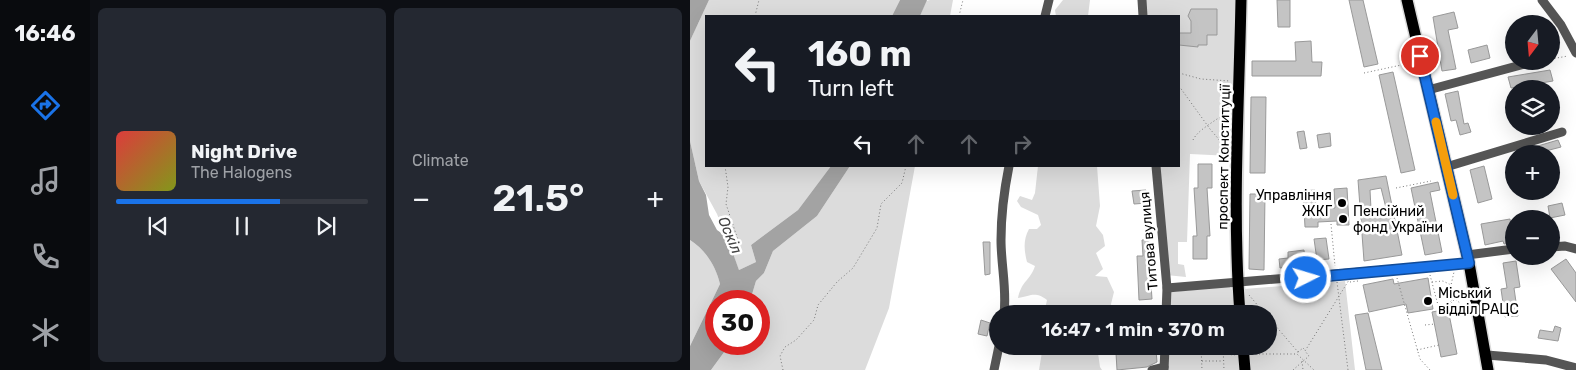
<!DOCTYPE html>
<html lang="en">
<head>
<meta charset="utf-8">
<style>
	body { margin:0; font-family:Rubik,sans-serif; background:#242831; color:#f1f3f6; height:100vh; display:flex; flex-direction:column; font-size:19px; white-space:nowrap }
	* { box-sizing:border-box; margin:0 }
	p { font-size:16px; color:#9ea1a6 }
	.icon { flex:none; width:28px; height:28px; fill:none; stroke:currentColor; stroke-width:2; stroke-linecap:round; stroke-linejoin:round }
	.map { position:relative; flex:1; overflow:hidden }
	.side { display:flex; flex-direction:column; gap:8px; padding:8px; background:#0d0f14; width:600px }
	.side>* { flex:none }
	.banner { position:absolute; left:15px; top:15px; width:475px; height:152px; border-radius:0px; box-shadow:0 5px 20px #0002; background:#171b24; color:#f1f3f6; overflow:hidden }
	.needle { width:32px; rotate:196deg }
	.buttons { position:absolute; left:815px; top:15px; display:grid; gap:10px }
	.buttons a { display:grid; place-items:center; width:55px; height:55px; border-radius:50%; background:#171b24; box-shadow:0 5px 20px #0002; font-size:25px }
	.speed { position:absolute; left:15px; top:290px; display:flex; gap:10px; font-size:25px; font-weight:700; text-align:center }
	.speed>* { display:grid; place-content:center; width:65px; height:65px; border-radius:50%; background:#171b24; box-shadow:0 5px 20px #0002; line-height:1 }
	.speed .limit { border:8px solid #d22; background:#fff; color:#111 }
	.pin { position:absolute; display:grid; place-items:center; width:42px; height:42px; color:#fff; margin:-21px; border:2px solid #fff; border-radius:50%; box-shadow:0 1px 5px #0007 }
	.me { position:absolute; width:55px; margin:-28px; rotate:85deg; stroke-linejoin:round; filter:drop-shadow(0 0 4px #0008) }
	.turn { display:flex; align-items:center; gap:18px; height:105px; padding:0 20px; font-size:22px }
	.turn .icon { width:65px; height:65px; stroke-width:2.5 }
	.turn b { display:block; font-size:35px; line-height:42px }
	.lanes { display:flex; align-items:center; height:48px; padding:0 20px; background:#0003; justify-content:center; gap:25px; direction:ltr }
	.lanes .off { opacity:.35 }
	.big { font-size:38px; font-weight:600; line-height:1.1 }
	.side .tile { flex:1; display:flex; flex-direction:column; justify-content:center; gap:8px; min-width:0; padding:0 18px; border-radius:8px; background:#242831 }
	.song { display:flex; align-items:center; gap:15px }
	.cover { width:60px; height:60px; border-radius:8px; background:linear-gradient(135deg,hsl(0 70% 55%),hsl(70 70% 35%)) }
	.played { height:5px; border-radius:2px; background:linear-gradient(90deg,#1a73e8 65%,#363941 65%) }
	.keys { display:flex; justify-content:space-around; direction:ltr }
	.heat { display:flex; justify-content:space-between; align-items:center; font-size:28px; direction:ltr }
	.side .tiles { flex:1; display:grid; gap:8px; grid-template-columns:repeat(2,1fr) }
	.trip { position:absolute; left:299px; top:305px; width:288px; height:50px; border-radius:25px; background:#171b24; box-shadow:0 5px 20px #0002; font-weight:600; line-height:50px; text-align:center }
	main { display:flex; flex:1; min-height:0 }
	.tabs { display:flex; flex-direction:column; width:90px; justify-content:space-around; align-items:center; background:#090b0e; color:#9ea1a6 }
	.tabs .icon { width:35px; height:35px }
	.tabs .active { color:#1a73e8 }
	.tabs b { font-size:22px; color:#f1f3f6 }
	.map>svg:first-child { display:block }
	.green { fill:#dcdcdc }
	.water { fill:#a3a3a3 }
	.building { fill:#c4c4c4; stroke:#999; fill-rule:evenodd }
	.lines { fill:none; stroke-linecap:round; stroke-linejoin:round }
	.major-casing { stroke:#dbdbdb; stroke-width:14 }
	.path { stroke:#777; stroke-width:1; stroke-dasharray:1 2.5; stroke-linecap:butt }
	.minor { stroke:#555; stroke-width:9 }
	.major { stroke:#000; stroke-width:11 }
	.route-casing { stroke:#114b97; stroke-width:12 }
	.route { stroke:#1a73e8; stroke-width:9 }
	.slow { stroke:#f59e0b; stroke-width:9 }
	.poi-dot { fill:#000; stroke:#fff; stroke-width:2 }
	.labels { text-anchor:middle; dominant-baseline:central; stroke-width:5; stroke-linejoin:round; paint-order:stroke }
	.street-label { font-size:14px; fill:#000; stroke:#fff }
	.poi-label { font-size:14px; fill:#000; stroke:#fff; text-anchor:start }
	.water-label { font-size:15px; font-style:italic; fill:#444; stroke:#fff }
</style>
</head>
<body>
<main>
<nav class="tabs">
<b>16:46</b>
<svg class="icon active" aria-label="directions" viewBox="0 0 24 24"><path d="M12 3l9 9-9 9-9-9zM9 14v-3h6M13 9l2 2-2 2"/></svg>
<svg class="icon" aria-label="music" viewBox="0 0 24 24"><path d="M9 18V5l10-2v13"/><circle cx="6" cy="18" r="3"/><circle cx="16" cy="16" r="3"/></svg>
<svg class="icon" aria-label="phone" viewBox="0 0 24 24"><path d="M5 4h4l2 5-3 2q2 4 5 5l2-3 5 2v4C11 20 4 13 5 4z"/></svg>
<svg class="icon" aria-label="climate" viewBox="0 0 24 24"><path d="M12 3v18M4 7l16 10M4 17L20 7"/></svg>
</nav>
<section class="side">
<div class="tiles">
<div class="tile">
<div class="song"><i class="cover"></i><div><b>Night Drive</b><p>The Halogens</p></div></div>
<div class="played"></div>
<div class="keys"><svg class="icon" aria-label="previous" viewBox="0 0 24 24"><path d="M18 5L8 12l10 7zM5 5v14"/></svg><svg class="icon" aria-label="pause" viewBox="0 0 24 24"><path d="M8 5v14M16 5v14"/></svg><svg class="icon" aria-label="next" viewBox="0 0 24 24"><path d="M6 5l10 7-10 7zM19 5v14"/></svg></div>
</div>
<div class="tile"><p>Climate</p>
<div class="heat"><a>−</a><b class="big">21.5°</b><a>+</a></div>
</div>
</div>
</section>
<div class="map">
<svg width="886" height="370" viewBox="0 0 886 370">
	<rect width="100%" height="100%" fill="#fff"/>
	<!-- green -->
	<g class="green">
		<polygon points="19,0 210,0 202,16 16,16 16,166 141,166 108,210 61,245 66,262 49,270 27,214 9,181 0,141 0,41"/>
		<polygon points="240,0 263,0 260,16 230,16 236,1"/>
		<polygon points="373,0 400,0 398,16 366,16 365,10"/>
		<polygon points="452,0 556,0 553,274 542,156 500,154 497,242 488,242 488,264 494,265 496,277 476,275 466,166 489,166 489,16 453,16"/>
		<polygon points="160,166 225,166 199,308 175,370 21,370 40,344 69,344 69,301 60,301 66,281 74,273 83,251 127,216"/>
		<path d="M 348,166 L 407,166 L 410,206 L 406,226 L 413,235 L 415,246 L 406,253 L 413,269 L 405,276 L 417,277 L 424,292 L 421,304 L 423,314 L 354,314 L 357,300 C 345,291 341,296 328,298 C 332,280 340,281 345,266 L 337,262 C 334,250 333,240 339,229 L 347,229 L 351,225 L 348,215 L 331,207 L 327,201 L 330,196 L 342,200 L 345,193 Z"/>
		<path d="M 0,240 C 16,250 26,267 30,284 L 0,346 Z"/>
		<polygon points="655,281 665,370 560,370 558,346 578,346 578,314 556,314 554,289"/>
		<polygon points="531,287 540,287 543,292 545,314 476,314 481,292"/>
		<polygon points="353,346 407,346 410,367 412,370 349,370"/>
		<polygon points="475,346 547,346 549,370 474,370"/>
	</g>
	<!-- water -->
	<g class="water">
		<polygon points="0,0 19,0 0,41"/>
		<polygon points="210,0 237,0 230,16 202,16"/>
		<path d="M 0,141 L 9,181 L 16,195 L 19,215 L 27,230 L 37,237 L 49,270 L 66,262 L 61,245 L 108,210 L 141,166 L 160,166 L 127,216 L 83,251 L 74,273 L 66,281 L 60,301 L 26,301 L 26,344 L 40,344 L 21,370 L 0,370 L 0,346 L 30,284 C 26,267 16,250 0,240 Z"/>
	</g>
	<!-- building -->
	<g class="building">
		<polygon points="587,0 600,0 600,27 588,27"/>
		<polygon points="659,0 673,0 688,64 674,67"/>
		<polygon points="501,9 527,9 527,35 517,35 517,45 508,45 508,47 489,45 489,33 501,33 501,21 498,16"/>
		<polygon points="764,12 768,28 758,30 766,69 752,71 743,17"/>
		<polygon points="621,41 622,62 632,62 631,76 562,76 562,61 606,61 605,42"/>
		<polygon points="797,45 800,58 781,63 778,50"/>
		<polygon points="860,70 863,81 821,88 818,77"/>
		<polygon points="703,72 725,170 711,173 689,75"/>
		<polygon points="768,91 774,124 778,123 781,132 770,135 766,120 761,121 755,94"/>
		<polygon points="561,97 576,97 575,173 560,173"/>
		<polygon points="614,131 617,148 610,149 607,132"/>
		<polygon points="640,133 641,146 629,148 627,135"/>
		<polygon points="868,140 871,147 844,154 841,148"/>
		<polygon points="508,164 522,164 522,188 517,188 520,236 517,236 517,259 503,259 503,236 507,236 504,188 508,188"/>
		<polygon points="794,166 802,199 788,203 780,170"/>
		<path d="M 696,176 L 712,255 L 674,261 L 668,180 ZM 691,188 L 696,208 L 681,209 L 680,190 Z"/>
		<polygon points="748,182 750,190 740,192 752,252 735,255 721,188"/>
		<polygon points="657,188 659,225 647,225 647,221 628,222 628,227 615,227 613,191 625,190 626,209 645,208 644,189"/>
		<polygon points="456,190 457,203 444,204 442,191"/>
		<polygon points="560,194 575,194 574,270 559,269"/>
		<polygon points="872,203 875,215 860,218 858,206"/>
		<polygon points="820,219 824,243 814,244 813,241 795,245 791,224"/>
		<polygon points="636,238 639,259 627,260 624,239"/>
		<polygon points="458,239 462,299 449,300 447,256 453,256 452,240"/>
		<polygon points="293,242 300,242 300,274 295,275"/>
		<polygon points="614,250 615,265 590,268 589,259 598,258 598,252"/>
		<polygon points="876,259 886,273 886,302 861,269"/>
		<polygon points="826,261 830,287 824,288 828,316 815,317 811,289 817,288 813,263"/>
		<polygon points="738,278 743,309 718,313 716,304 679,312 673,285 703,279 704,284"/>
		<polygon points="758,309 767,354 751,357 742,312"/>
		<polygon points="678,313 692,370 676,370 665,315"/>
		<polygon points="291,320 300,323 297,336 288,334"/>
		<polygon points="865,326 871,328 868,341 848,338 850,330 863,332"/>
		<polygon points="466,350 467,362 457,367 427,370 426,353"/>
	</g>
	<g class="lines">
		<!-- major casing -->
		<g class="major-casing">
			<g id="major">
				<polyline points="717,0 779,263 798,370"/>
				<path d="M 550,314 C 542,210 549,104 551,0"/>
				<polyline points="553,346 555,370"/>
			</g>
		</g>
		<!-- path -->
		<g class="path">
			<polyline points="65,16 69,0"/>
			<polyline points="269,16 273,0"/>
			<polyline points="861,59 878,56"/>
			<polyline points="489,73 511,79 540,81"/>
			<polyline points="674,73 716,64"/>
			<polyline points="489,86 520,129 537,149"/>
			<path d="M 503,140 C 508,129 528,120 539,110"/>
			<polyline points="35,166 38,187 36,204 48,240"/>
			<polyline points="706,188 741,181"/>
			<polyline points="641,224 645,266"/>
			<polyline points="740,275 748,305"/>
			<polyline points="707,278 730,359 740,370"/>
			<polyline points="647,282 658,370"/>
			<polyline points="660,282 668,281"/>
			<polyline points="742,282 753,281 761,285 764,272"/>
			<polyline points="559,295 575,314"/>
			<polyline points="748,306 758,304 764,298 778,310"/>
			<polyline points="751,306 759,305 764,300"/>
			<polyline points="578,317 608,352 607,354 624,370"/>
			<polyline points="735,325 745,324"/>
			<polyline points="511,346 512,370"/>
			<polyline points="533,346 534,370"/>
			<polyline points="512,349 533,349"/>
			<polyline points="727,350 749,345"/>
			<polyline points="608,352 613,348 615,350"/>
			<polyline points="534,354 545,355"/>
			<polyline points="562,354 606,354"/>
			<polyline points="512,361 533,361"/>
			<polyline points="612,361 613,370"/>
			<polyline points="93,370 90,356 95,347 106,340 124,320 128,305 147,282 163,268 187,228 191,204 212,183 216,166"/>
			<polyline points="603,370 619,356 615,351 659,280"/>
		</g>
		<!-- minor -->
		<g class="minor">
			<polyline points="452,0 453,16"/>
			<polyline points="852,0 871,25 886,53"/>
			<polyline points="355,16 359,0"/>
			<polyline points="738,90 846,61"/>
			<polyline points="466,166 477,288 476,314"/>
			<polyline points="756,167 872,132"/>
			<polyline points="861,247 875,246 886,249"/>
			<polyline points="777,255 824,249"/>
			<polyline points="477,288 779,263"/>
			<path d="M 314,314 C 317,289 311,265 311,240 C 311,215 314,191 319,166"/>
			<polyline points="797,355 856,360 886,368"/>
			<polyline points="304,370 309,346"/>
			<polyline points="462,370 474,367"/>
			<polyline points="474,370 475,346"/>
		</g>
		<!-- major -->
		<use href="#major" class="major"/>
	</g>
	<g class="lines">
		<!-- route casing -->
		<g class="route-casing">
			<polyline id="route" points="616,278 779,263 730,56"/>
		</g>
		<!-- route -->
		<use href="#route" class="route"/>
		<!-- slow -->
		<polyline class="slow" points="746,122 763,195"/>
	</g>
	<!-- markers -->
	<g class="poi-dot">
		<circle cx="652" cy="203" r="5"/>
		<circle cx="653" cy="219" r="5"/>
		<circle cx="738" cy="301" r="5"/>
	</g>
	<g class="labels">
		<!-- street labels -->
		<g class="street-label">
			<text transform="translate(534 157) rotate(-89)">проспект Конституції</text>
			<text transform="translate(459 241) rotate(-95)">Титова вулиця</text>
		</g>
		<!-- poi labels -->
		<g class="poi-label">
			<text x="642" y="195" text-anchor="end">Управління<tspan x="642" dy="16">ЖКГ</tspan></text>
			<text x="663" y="211">Пенсійний<tspan x="663" dy="16">фонд України</tspan></text>
			<text x="748" y="293">Міський<tspan x="748" dy="16">відділ РАЦС</tspan></text>
		</g>
		<!-- water labels -->
		<g class="water-label">
			<text transform="translate(40 235) rotate(67)">Оскіл</text>
		</g>
	</g>
</svg>
<div class="buttons">
<a><svg class="needle" viewBox="-14 -14 28 28"><path d="M0-13l5 13h-10z" fill="#e53935"/><path d="M0 13l5-13h-10z" fill="#9ea1a6"/></svg></a>
<a><svg class="icon" aria-label="layers" viewBox="0 0 24 24"><path d="M12 4l9 5-9 5-9-5zM3 14l9 5 9-5"/></svg></a>
<a>+</a>
<a>−</a>
</div>
<div class="speed"><div class="limit">30</div></div>
<div class="pin" style="left:730px;top:56px;background:#d93025"><svg class="icon" aria-label="arrive" viewBox="0 0 24 24"><path d="M6 21V4h12l-3 4 3 4H6"/></svg></div>
<svg class="me" style="left:616px;top:278px" viewBox="-20 -20 40 40"><circle r="17" fill="#1a73e8" stroke="#fff" stroke-width="3"/><path d="M0-11L8 9 0 5-8 9z" fill="#fff"/></svg>
<div class="trip">16:47 · 1 min · 370 m</div>
<div class="banner">
<div class="turn"><svg class="icon" aria-label="left" viewBox="0 0 24 24"><path d="M17 20v-9H6M10 6l-5 5 5 5"/></svg><div><b>160 m</b>Turn left</div></div>
<div class="lanes"><svg class="icon" aria-label="left" viewBox="0 0 24 24"><path d="M17 20v-9H6M10 6l-5 5 5 5"/></svg><svg class="icon off" aria-label="ahead" viewBox="0 0 24 24"><path d="M12 20V5M6 11l6-6 6 6"/></svg><svg class="icon off" aria-label="ahead" viewBox="0 0 24 24"><path d="M12 20V5M6 11l6-6 6 6"/></svg><svg class="icon off" aria-label="right" viewBox="0 0 24 24"><path d="M7 20v-9h11M14 6l5 5-5 5"/></svg></div>
</div>
</div>
</main>
</body>
</html>
